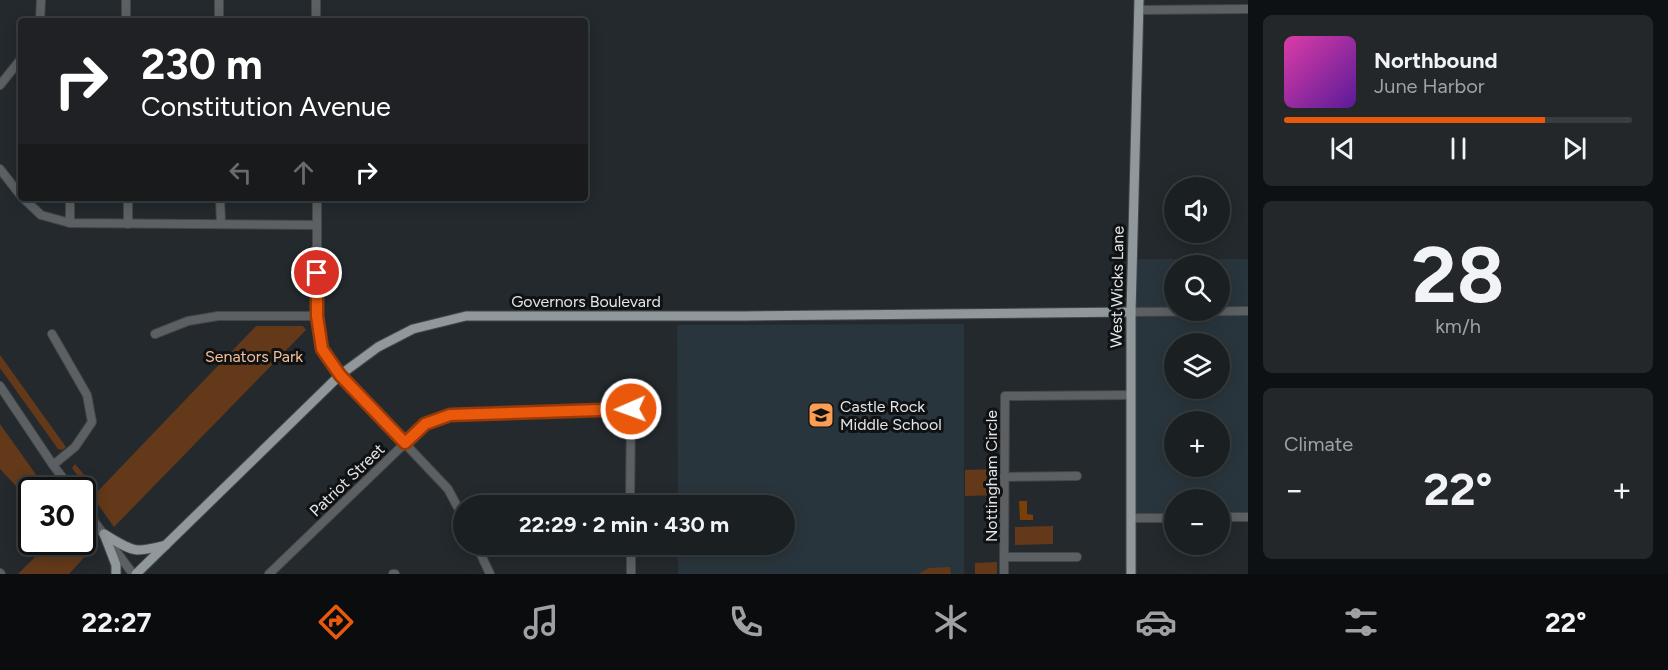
<!DOCTYPE html>
<html lang="en">
<head>
<meta charset="utf-8">
<style>
	body { margin:0; font-family:Figtree,sans-serif; background:#23272a; color:#f1f3f6; height:100vh; display:flex; flex-direction:column; font-size:22px; white-space:nowrap }
	* { box-sizing:border-box; margin:0 }
	p { font-size:20px; color:#9fa2a5 }
	.icon { flex:none; width:33px; height:33px; fill:none; stroke:currentColor; stroke-width:2; stroke-linecap:round; stroke-linejoin:round }
	.map { position:relative; flex:1; overflow:hidden }
	.panel { display:flex; flex-direction:column; gap:15px; padding:15px; background:#0e1113; width:420px }
	.panel>* { flex:none }
	.banner { position:absolute; left:18px; top:18px; width:570px; height:183px; border-radius:6px; box-shadow:0 3px 15px #0003,0 0 0 2px #383d40; background:#202124; color:#fff; overflow:hidden }
	.tools { position:absolute; left:1164px; top:177px; display:grid; gap:12px }
	.tools a { display:grid; place-items:center; width:66px; height:66px; border-radius:50%; background:#1a1f22; box-shadow:0 3px 15px #0003,0 0 0 2px #383d40; font-size:30px }
	.speed { position:absolute; left:18px; top:477px; display:flex; gap:12px; font-size:30px; font-weight:700; text-align:center }
	.speed>* { display:grid; place-content:center; width:78px; height:78px; border-radius:50%; background:#1a1f22; box-shadow:0 3px 15px #0003,0 0 0 2px #383d40; line-height:1 }
	.speed .limit { border:3px solid #111; border-radius:9px; background:#fff; color:#111 }
	.pin { position:absolute; display:grid; place-items:center; width:51px; height:51px; color:#fff; margin:-26px; border:3px solid #fff; border-radius:50%; box-shadow:0 2px 6px #0007 }
	.me { position:absolute; width:66px; margin:-33px; rotate:268deg; stroke-linejoin:round; filter:drop-shadow(0 0 4px #0008) }
	.turn { display:flex; align-items:center; gap:21px; height:126px; padding:0 24px; font-size:27px }
	.turn .icon { width:78px; height:78px; stroke-width:2.5 }
	.turn b { display:block; font-size:42px; line-height:51px }
	.lanes { display:flex; align-items:center; height:57px; padding:0 24px; background:#0003; justify-content:center; gap:30px; direction:ltr }
	.lanes .off { opacity:.35 }
	.big { font-size:45px; font-weight:700; line-height:1.1 }
	.panel .widget { flex:1; display:flex; flex-direction:column; justify-content:center; gap:9px; min-width:0; padding:0 21px; border-radius:9px; background:#23272a }
	.panel .dial { align-items:center; gap:0 }
	.dial b { font-size:78px; line-height:1 }
	.song { display:flex; align-items:center; gap:18px }
	.cover { width:72px; height:72px; border-radius:9px; background:linear-gradient(135deg,hsl(320 70% 55%),hsl(270 70% 35%)) }
	.played { height:6px; border-radius:3px; background:linear-gradient(90deg,#ea580c 75%,#383d40 75%) }
	.keys { display:flex; justify-content:space-around; direction:ltr }
	.heat { display:flex; justify-content:space-between; align-items:center; font-size:33px; direction:ltr }
	.trip { position:absolute; left:453px; top:495px; width:342px; height:60px; border-radius:30px; background:#1a1f22; box-shadow:0 3px 15px #0003,0 0 0 2px #383d40; font-weight:700; line-height:60px; text-align:center }
	.tab-bar { display:flex; height:96px; justify-content:space-around; align-items:center; background:#0a0c0e; color:#9fa2a5 }
	.tab-bar .icon { width:42px; height:42px }
	.tab-bar .on { color:#ea580c }
	.tab-bar b { font-size:27px; color:#f1f3f6 }
	main { display:flex; flex:1; min-height:0 }
	.map>svg:first-child { display:block }
	.built { fill:#29353c; fill-rule:evenodd }
	.green { fill:#633919 }
	.water { fill:#7a3f08 }
	.lines { fill:none; stroke-linecap:round; stroke-linejoin:round }
	.minor-casing { stroke:#42474b; stroke-width:10 }
	.major-casing { stroke:#42474b; stroke-width:11 }
	.minor { stroke:#5d6062; stroke-width:8 }
	.major { stroke:#91989c; stroke-width:9 }
	.route-casing { stroke:#983908; stroke-width:15 }
	.route { stroke:#ea580c; stroke-width:10 }
	.labels { text-anchor:middle; dominant-baseline:central; stroke-width:6; stroke-linejoin:round; paint-order:stroke }
	.street-label { font-size:16px; fill:#e2e6e8; stroke:#0f1113 }
	.park-label { font-size:16px; fill:#f4bf9a; stroke:#0f1113 }
	.poi-label { font-size:16px; fill:#e2e6e8; stroke:#0f1113; text-anchor:start }
</style>
</head>
<body>
<main>
<div class="map">
<svg width="1248" height="574" viewBox="0 0 1248 574">
	<rect width="100%" height="100%" fill="#23292d"/>
	<!-- built -->
	<g class="built">
		<path d="M 1132,259 L 1248,259 L 1248,517 L 1220,517 L 1220,500 L 1174,500 L 1174,518 L 1131,518 ZM 1174,266 L 1220,266 L 1220,310 L 1174,310 ZM 1174,344 L 1220,344 L 1220,388 L 1174,388 ZM 1174,422 L 1220,422 L 1220,466 L 1174,466 Z"/>
		<polygon points="964,324 964,574 678,574 678,545 784,544 784,506 678,505 677,325"/>
	</g>
	<!-- green -->
	<g class="green">
		<polygon points="256,326 303,326 306,330 114,527 72,468 75,464 98,491"/>
		<polygon points="0,355 66,447 62,450 58,449 0,368"/>
		<polygon points="0,424 47,490 32,490 31,502 0,469"/>
		<polygon points="998,469 999,495 965,496 965,470"/>
		<polygon points="1053,526 1053,544 1015,545 1015,527"/>
		<polygon points="83,541 90,551 69,574 18,574 50,542"/>
		<polygon points="997,562 997,574 975,574 975,563"/>
		<polygon points="950,567 951,574 918,574 929,568"/>
	</g>
	<!-- water -->
	<polygon class="water" points="1019,501 1027,501 1027,514 1033,515 1033,520 1020,520"/>
	<g class="lines">
		<!-- minor casing -->
		<g class="minor-casing">
			<g id="minor">
				<polyline points="126,0 126,21"/>
				<polyline points="219,0 219,21"/>
				<polyline points="316,0 316,21"/>
				<polyline points="1139,10 1248,9"/>
				<polyline points="40,21 41,0"/>
				<polyline points="0,85 21,59"/>
				<polyline points="0,169 21,196"/>
				<polyline points="23,198 41,215 70,223 317,225"/>
				<polyline points="70,198 70,223"/>
				<polyline points="128,198 128,224"/>
				<polyline points="220,198 221,224"/>
				<polyline points="317,198 317,316 322,349 340,375 448,489 464,519"/>
				<polyline points="1131,312 1248,311"/>
				<polyline points="52,334 87,395 92,422 75,447 53,465"/>
				<polyline points="155,334 188,321 218,316 317,316"/>
				<polyline points="0,386 53,465 72,490"/>
				<polyline points="1004,477 1077,476"/>
				<polyline points="82,505 133,574"/>
				<polyline points="481,506 491,501 630,501"/>
				<polyline points="1220,517 1248,517"/>
				<polyline points="1131,518 1174,518"/>
				<polyline points="476,544 490,574"/>
				<polyline points="631,544 631,574"/>
				<polyline points="1004,557 1077,557"/>
				<polyline points="0,573 1,574"/>
				<polyline points="269,574 425,424 451,415 631,409 630,506"/>
				<polyline points="393,574 395,574"/>
				<polyline points="1004,574 1005,396 1131,395"/>
			</g>
		</g>
		<!-- major casing -->
		<g class="major-casing">
			<g id="major">
				<path d="M 104,534 C 133,551 132,554 166,545"/>
				<polyline points="104,534 116,565 116,574"/>
				<polyline points="136,574 340,375 378,347 413,329 466,316 744,316 1131,312"/>
				<polyline points="1131,574 1131,312 1139,0"/>
			</g>
		</g>
		<!-- minor -->
		<use href="#minor" class="minor"/>
		<!-- major -->
		<use href="#major" class="major"/>
	</g>
	<g class="lines">
		<!-- route casing -->
		<g class="route-casing">
			<polyline id="route" points="317,273 317,316 322,349 340,375 405,443 425,424 450,415 631,409"/>
		</g>
		<!-- route -->
		<use href="#route" class="route"/>
	</g>
	<!-- icons -->
	<defs>
		<g id="school-square" transform="scale(1.35)"><rect x="-9" y="-9" width="18" height="18" rx="4" fill="#fc9d54" stroke="#0f1113"/><path d="M0-5L7-2L0 1L-7-2ZM-4 1L0 2.5L4 1V4Q0 6-4 4Z" fill="#111"/></g>
	</defs>
	<g fill-rule="evenodd">
		<use href="#school-square" x="821" y="415"/>
	</g>
	<g class="labels">
		<!-- street labels -->
		<g class="street-label">
			<text transform="translate(1117 287) rotate(-89)">West Wicks Lane</text>
			<text x="586" y="301">Governors Boulevard</text>
			<text transform="translate(991 476) rotate(-90)">Nottingham Circle</text>
			<text transform="translate(347 480) rotate(-44)">Patriot Street</text>
		</g>
		<!-- park labels -->
		<g class="park-label">
			<text x="254" y="356">Senators Park</text>
		</g>
		<!-- poi labels -->
		<g class="poi-label">
			<text x="840" y="406">Castle Rock<tspan x="840" dy="18">Middle School</tspan></text>
		</g>
	</g>
</svg>
<div class="tools">
<a><svg class="icon" aria-label="sound" viewBox="0 0 24 24"><path d="M4 9h4l5-4v14l-5-4H4zM17 9q2 3 0 6"/></svg></a>
<a><svg class="icon" aria-label="search" viewBox="0 0 24 24"><circle cx="10" cy="10" r="6"/><path d="M15 15l6 6"/></svg></a>
<a><svg class="icon" aria-label="layers" viewBox="0 0 24 24"><path d="M12 4l9 5-9 5-9-5zM3 14l9 5 9-5"/></svg></a>
<a>+</a>
<a>−</a>
</div>
<div class="speed"><div class="limit">30</div></div>
<div class="pin" style="left:317px;top:273px;background:#d93025"><svg class="icon" aria-label="arrive" viewBox="0 0 24 24"><path d="M6 21V4h12l-3 4 3 4H6"/></svg></div>
<svg class="me" style="left:631px;top:409px" viewBox="-20 -20 40 40"><circle r="17" fill="#ea580c" stroke="#fff" stroke-width="3"/><path d="M0-11L8 9 0 5-8 9z" fill="#fff"/></svg>
<div class="trip">22:29 · 2 min · 430 m</div>
<div class="banner">
<div class="turn"><svg class="icon" aria-label="right" viewBox="0 0 24 24"><path d="M7 20v-9h11M14 6l5 5-5 5"/></svg><div><b>230 m</b>Constitution Avenue</div></div>
<div class="lanes"><svg class="icon off" aria-label="left" viewBox="0 0 24 24"><path d="M17 20v-9H6M10 6l-5 5 5 5"/></svg><svg class="icon off" aria-label="ahead" viewBox="0 0 24 24"><path d="M12 20V5M6 11l6-6 6 6"/></svg><svg class="icon" aria-label="right" viewBox="0 0 24 24"><path d="M7 20v-9h11M14 6l5 5-5 5"/></svg></div>
</div>
</div>
<section class="panel">
<div class="widget">
<div class="song"><i class="cover"></i><div><b>Northbound</b><p>June Harbor</p></div></div>
<div class="played"></div>
<div class="keys"><svg class="icon" aria-label="previous" viewBox="0 0 24 24"><path d="M18 5L8 12l10 7zM5 5v14"/></svg><svg class="icon" aria-label="pause" viewBox="0 0 24 24"><path d="M8 5v14M16 5v14"/></svg><svg class="icon" aria-label="next" viewBox="0 0 24 24"><path d="M6 5l10 7-10 7zM19 5v14"/></svg></div>
</div>
<div class="widget dial"><b>28</b><p>km/h</p></div>
<div class="widget"><p>Climate</p>
<div class="heat"><a>−</a><b class="big">22°</b><a>+</a></div>
</div>
</section>
</main>
<nav class="tab-bar">
<b>22:27</b>
<svg class="icon on" aria-label="directions" viewBox="0 0 24 24"><path d="M12 3l9 9-9 9-9-9zM9 14v-3h6M13 9l2 2-2 2"/></svg>
<svg class="icon" aria-label="music" viewBox="0 0 24 24"><path d="M9 18V5l10-2v13"/><circle cx="6" cy="18" r="3"/><circle cx="16" cy="16" r="3"/></svg>
<svg class="icon" aria-label="phone" viewBox="0 0 24 24"><path d="M5 4h4l2 5-3 2q2 4 5 5l2-3 5 2v4C11 20 4 13 5 4z"/></svg>
<svg class="icon" aria-label="climate" viewBox="0 0 24 24"><path d="M12 3v18M4 7l16 10M4 17L20 7"/></svg>
<svg class="icon" aria-label="car" viewBox="0 0 24 24"><path d="M5 17H2v-5l4-1 3-4h7l3 4 3 1v5h-3M9 17h6M6 11h13"/><circle cx="7" cy="17" r="2"/><circle cx="17" cy="17" r="2"/></svg>
<svg class="icon" aria-label="filters" viewBox="0 0 24 24"><path d="M4 7h16M4 17h16"/><circle cx="9" cy="7" r="2"/><circle cx="15" cy="17" r="2"/></svg>
<b>22°</b>
</nav>
</body>
</html>
